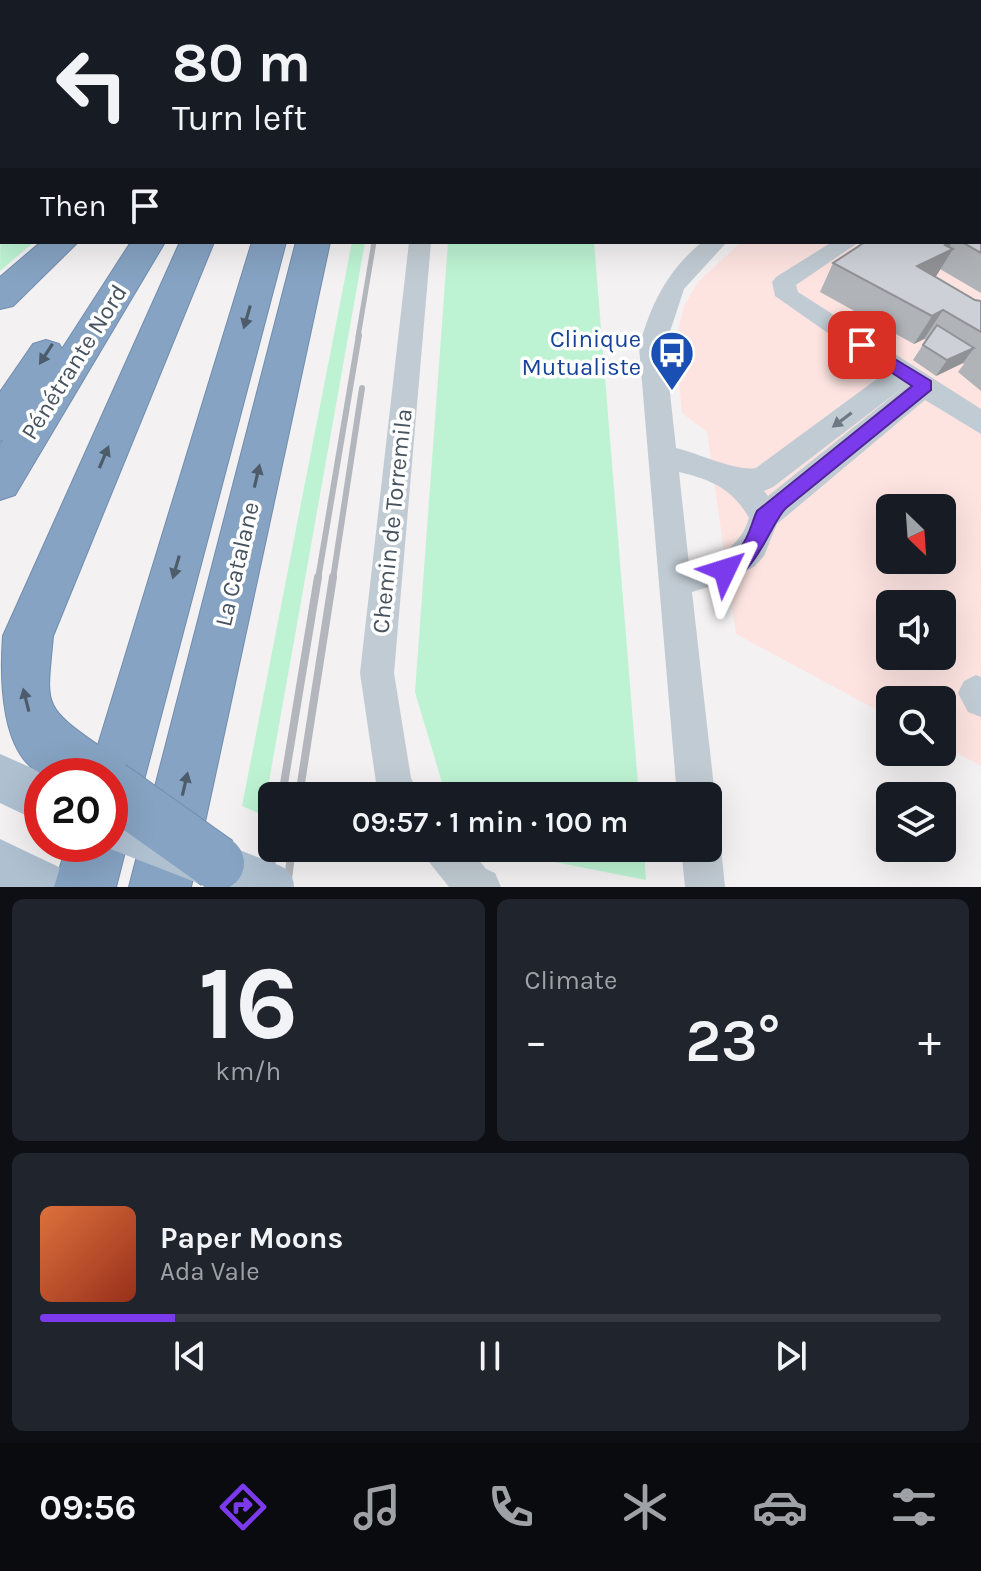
<!DOCTYPE html>
<html lang="en">
<head>
<meta charset="utf-8">
<style>
	body { margin:0; font-family:Karla,sans-serif; background:#20242c; color:#f1f3f6; height:100vh; display:flex; flex-direction:column; font-size:30px; white-space:nowrap }
	* { box-sizing:border-box; margin:0 }
	p { font-size:26px; color:#9ea1a6 }
	.icon { flex:none; width:44px; height:44px; fill:none; stroke:currentColor; stroke-width:2; stroke-linecap:round; stroke-linejoin:round }
	.map { position:relative; height:887px; overflow:hidden }
	.panel { display:flex; flex-direction:column; gap:12px; padding:12px; background:#0d0f14; flex:1 }
	.panel>* { flex:none }
	.top-card { position:absolute; left:0px; top:0px; width:982px; height:244px; box-shadow:0 8px 32px #0002; background:#171b24; color:#f1f3f6; overflow:hidden }
	.needle { width:52px; rotate:155deg }
	.fabs { position:absolute; left:876px; top:494px; display:grid; gap:16px }
	.fabs a { display:grid; place-items:center; width:80px; height:80px; border-radius:12px; background:#171b24; box-shadow:0 8px 32px #0002; font-size:40px }
	.speed { position:absolute; left:24px; top:758px; display:flex; gap:16px; font-size:40px; font-weight:700; text-align:center }
	.speed>* { display:grid; place-content:center; width:104px; height:104px; border-radius:50%; background:#171b24; box-shadow:0 8px 32px #0002; line-height:1 }
	.speed .limit { border:12px solid #d22; background:#fff; color:#111 }
	.pin { position:absolute; display:grid; place-items:center; width:68px; height:68px; color:#fff; margin:-34px; border-radius:16px; box-shadow:0 4px 12px #0006 }
	.me { position:absolute; width:88px; margin:-44px; rotate:49deg; stroke-linejoin:round; filter:drop-shadow(0 0 6px #0008) }
	.turn { display:flex; align-items:center; gap:28px; height:168px; padding:0 40px; font-size:36px }
	.turn .icon { width:104px; height:104px; stroke-width:2.5 }
	.turn b { display:block; font-size:56px; line-height:68px }
	.then { display:flex; align-items:center; height:76px; padding:0 40px; background:#0003; gap:16px; font-size:30px }
	.big { font-size:60px; font-weight:600; line-height:1.1 }
	.panel .card { flex:1; display:flex; flex-direction:column; justify-content:center; gap:12px; min-width:0; padding:0 28px; border-radius:12px; background:#20242c }
	.panel .dial { align-items:center; gap:0 }
	.dial b { font-size:104px; line-height:1 }
	.song { display:flex; align-items:center; gap:24px }
	.cover { width:96px; height:96px; border-radius:12px; background:linear-gradient(135deg,hsl(20 70% 55%),hsl(10 70% 35%)) }
	.played { height:8px; border-radius:4px; background:linear-gradient(90deg,#7c3aed 15%,#363941 15%) }
	.keys { display:flex; justify-content:space-around; direction:ltr }
	.heat { display:flex; justify-content:space-between; align-items:center; font-size:44px; direction:ltr }
	.panel .tiles { flex:1; display:grid; gap:12px; grid-template-columns:1fr 1fr }
	.card:last-child { grid-column:span 2 }
	.trip { position:absolute; left:258px; top:782px; width:464px; height:80px; border-radius:12px; background:#171b24; box-shadow:0 8px 32px #0002; font-weight:600; line-height:80px; text-align:center }
	.tabs { display:flex; height:128px; justify-content:space-around; align-items:center; background:#090b0e; color:#9ea1a6 }
	.tabs .icon { width:56px; height:56px }
	.tabs .current { color:#7c3aed }
	.tabs b { font-size:36px; color:#f1f3f6 }
	.map>svg:first-child { display:block }
	.medical { fill:#fde4e1; fill-rule:evenodd }
	.green { fill:#bdf3d3 }
	.lines { fill:none; stroke-linecap:round; stroke-linejoin:round }
	.highway-casing { stroke:#718daf; stroke-width:2 }
	.minor { fill:#c1cbd3; fill-rule:evenodd }
	.major { fill:#afc0d1; fill-rule:evenodd }
	.highway { fill:#86a3c3; fill-rule:evenodd }
	.rail-far2 { stroke:#b3b6bc; stroke-width:5 }
	.rail-far1 { stroke:#b3b6bc; stroke-width:6 }
	.rail { stroke:#b3b6bc; stroke-width:8 }
	.highway-bridge-casing { stroke:#718daf; stroke-width:56; stroke-linecap:butt }
	.major-bridge { stroke:#afc0d1; stroke-width:46 }
	.highway-bridge { stroke:#86a3c3; stroke-width:54 }
	.wall { fill:#b0b3b8 }
	.shaded-wall { fill:#909296 }
	.building { fill:#cdd0d6; stroke:#909296; stroke-width:2 }
	.oneway { fill:#4d5c6a }
	.oneway2 { fill:#6c7882 }
	.route { fill:#7c3aed; stroke:#51269a; stroke-width:2 }
	.labels { text-anchor:middle; dominant-baseline:central; stroke-width:7; stroke-linejoin:round; paint-order:stroke }
	.transit-label { font-size:24px; fill:#164399; stroke:#fff; text-anchor:end }
	.street-label { font-size:24px; fill:#475460; stroke:#fff }
</style>
</head>
<body>
<div class="map">
<svg width="981" height="887" viewBox="0 0 981 887">
	<rect width="100%" height="100%" fill="#f3f1f1"/>
	<!-- medical -->
	<path class="medical" d="M 981,131 L 981,766 L 942,745 L 942,700 L 890,700 L 890,717 L 736,634 L 707,432 L 682,413 L 675,344 L 684,306 L 698,282 L 741,242 L 980,242 ZM 890,508 L 942,508 L 942,560 L 890,560 ZM 890,604 L 942,604 L 942,656 L 890,656 Z"/>
	<!-- green -->
	<g class="green">
		<polygon points="0,0 242,0 2,2 2,96"/>
		<polygon points="2,113 2,242 34,242 0,271"/>
		<polygon points="352,242 365,242 263,815 242,806"/>
		<polygon points="448,242 594,242 639,796 446,796 415,692"/>
		<polygon points="484,848 644,848 646,880"/>
	</g>
	<g class="lines">
		<!-- highway casing -->
		<g class="highway-casing">
			<g id="highway">
				<rect x="360" y="0" width="22" height="2"/>
				<polygon points="41,242 78,242 13,306 0,309 0,277"/>
				<polygon points="131,242 165,242 15,495 0,500 0,445 3,440 0,441 0,392 33,344 46,340 59,344 62,349"/>
				<path d="M 180,242 L 214,242 L 53,636 C 47,704 40,705 98,745 L 252,242 L 286,242 L 139,799 L 130,819 L 118,824 L 127,844 L 116,887 L 54,887 L 67,844 L 110,844 L 110,776 C 92,776 64,781 47,776 C 0,760 0,678 3,636 Z"/>
				<polygon points="296,242 330,242 191,887 129,887"/>
			</g>
		</g>
		<!-- minor -->
		<g class="minor">
			<rect x="436" y="0" width="16" height="2"/>
			<rect x="980" y="116" width="1" height="12"/>
			<rect x="980" y="148" width="1" height="12"/>
			<polygon points="409,242 431,242 394,673 411,778 420,796 378,796 360,673"/>
			<path d="M 702,242 L 727,242 L 684,289 L 665,347 L 676,448 C 697,453 738,472 756,468 L 885,373 L 775,296 L 772,282 L 776,277 L 832,242 L 859,242 L 796,285 L 798,292 L 981,409 L 981,434 L 925,400 L 777,524 L 764,556 L 755,566 L 731,580 L 692,592 L 715,796 L 708,810 L 708,796 L 677,796 L 639,347 C 651,304 667,271 702,242 ZM 905,386 L 768,496 L 764,491 L 773,487 ZM 679,472 C 710,479 733,489 749,518 C 740,548 718,557 689,564 Z"/>
			<polygon points="976,675 981,677 981,717 968,712 958,693 964,681"/>
			<polygon points="708,831 715,834 721,848 725,887 685,887 681,848 708,848"/>
			<polygon points="423,848 469,848 486,869 495,873 501,887 449,887 429,862"/>
		</g>
		<!-- major -->
		<g class="major">
			<polygon points="0,754 50,776 42,776 42,823 0,803"/>
			<polygon points="0,839 61,868 68,887 0,887"/>
		</g>
		<!-- highway -->
		<use href="#highway" class="highway"/>
		<!-- rail-far2 -->
		<polyline class="rail-far2" points="358,337 374,242"/>
		<!-- rail-far1 -->
		<g class="rail-far1">
			<polyline points="318,579 359,335"/>
			<polyline points="333,579 362,388"/>
		</g>
		<!-- rail -->
		<g class="rail">
			<polyline points="282,796 318,577"/>
			<polyline points="299,796 333,577"/>
			<polyline points="268,887 274,848"/>
			<polyline points="287,887 292,848"/>
		</g>
		<!-- highway-bridge casing -->
		<g class="highway-bridge-casing">
			<polyline id="highway-bridge" points="110,787 217,863"/>
		</g>
		<!-- major-bridge -->
		<polyline class="major-bridge" points="110,824 271,887"/>
		<!-- highway-bridge -->
		<use href="#highway-bridge" class="highway-bridge"/>
	</g>
	<!-- wall -->
	<g class="wall">
		<polygon points="848,0 967,0 966,2"/>
		<polygon points="981,168 981,293 940,269 935,277 975,300 981,301 981,391 958,372 964,364 963,363 936,376 913,360 926,340 924,339 914,344 820,292 833,263 865,242 980,242"/>
	</g>
	<!-- shaded-wall -->
	<g class="shaded-wall">
		<polygon points="949,242 952,242 946,252 953,249 935,278 917,266"/>
		<polygon points="943,310 924,339 914,344 932,316"/>
		<polygon points="974,348 963,363 936,376 947,360"/>
	</g>
	<!-- building -->
	<g class="building">
		<polygon points="981,168 981,253 962,242 980,242"/>
		<polygon points="865,242 949,242 945,245 953,249 917,266 975,300 981,301 981,332 943,310 932,316 833,263"/>
		<polygon points="937,325 974,348 947,360 923,345"/>
	</g>
	<!-- one-way arrows -->
	<defs><path id="oneway-solid" d="M-6-.8H1V-3.2L6.5 0L1 3.2V.8H-6Z" transform="scale(2)"/></defs>
	<g class="oneway">
		<use href="#oneway-solid" transform="translate(247 317) rotate(106)"/>
		<use href="#oneway-solid" transform="translate(46 354) rotate(123)"/>
		<use href="#oneway-solid" transform="translate(104 457) rotate(-67)"/>
		<use href="#oneway-solid" transform="translate(257 476) rotate(-77)"/>
		<use href="#oneway-solid" transform="translate(176 567) rotate(106)"/>
		<use href="#oneway-solid" transform="translate(26 700) rotate(-104)"/>
		<use href="#oneway-solid" transform="translate(185 784) rotate(-77)"/>
	</g>
	<use class="oneway2" href="#oneway-solid" transform="translate(842 420) rotate(143)"/>
	<!-- route -->
	<path class="route" d="M 862,339 L 931,381 L 931,390 L 786,508 C 769,524 752,590 717,577 L 714,570 C 720,559 732,557 740,548 C 750,536 751,524 757,511 L 912,386 L 856,349 L 854,345 Z"/>
	<!-- icons -->
	<defs>
		<g id="bus-pin" transform="scale(2.3)"><path d="M0 17L-7.5 6A9.5 9.5 0 1 1 7.5 6Z" fill="#1a4fb4" stroke="#fff"/><path d="M-5-6H5V4H4V6H2V4H-2V6H-4V4H-5ZM-3.5-4V0h7V-4ZM-3.5 1.2v1.5H-2V1.2ZM2 1.2v1.5H3.5V1.2Z" fill="#fff"/></g>
	</defs>
	<g fill-rule="evenodd">
		<use href="#bus-pin" x="672" y="353"/>
	</g>
	<g class="labels">
		<!-- transit labels -->
		<g class="transit-label">
			<text x="641" y="339">Clinique<tspan x="641" dy="28">Mutualiste</tspan></text>
		</g>
		<!-- street labels -->
		<g class="street-label">
			<text transform="translate(74 362) rotate(-58)">Pénétrante Nord</text>
			<text transform="translate(392 521) rotate(-84)">Chemin de Torremila</text>
			<text transform="translate(237 564) rotate(-77)">La Catalane</text>
		</g>
	</g>
</svg>
<div class="fabs">
<a><svg class="needle" viewBox="-14 -14 28 28"><path d="M0-13l5 13h-10z" fill="#e53935"/><path d="M0 13l5-13h-10z" fill="#9ea1a6"/></svg></a>
<a><svg class="icon" aria-label="sound" viewBox="0 0 24 24"><path d="M4 9h4l5-4v14l-5-4H4zM17 9q2 3 0 6"/></svg></a>
<a><svg class="icon" aria-label="search" viewBox="0 0 24 24"><circle cx="10" cy="10" r="6"/><path d="M15 15l6 6"/></svg></a>
<a><svg class="icon" aria-label="layers" viewBox="0 0 24 24"><path d="M12 4l9 5-9 5-9-5zM3 14l9 5 9-5"/></svg></a>
</div>
<div class="speed"><div class="limit">20</div></div>
<div class="pin" style="left:862px;top:345px;background:#d93025"><svg class="icon" aria-label="arrive" viewBox="0 0 24 24"><path d="M6 21V4h12l-3 4 3 4H6"/></svg></div>
<svg class="me" style="left:725px;top:570px" viewBox="-20 -20 40 40"><path d="M0-17L14 15 0 8-14 15z" fill="#7c3aed" stroke="#fff" stroke-width="4"/></svg>
<div class="trip">09:57 · 1 min · 100 m</div>
<div class="top-card">
<div class="turn"><svg class="icon" aria-label="left" viewBox="0 0 24 24"><path d="M17 20v-9H6M10 6l-5 5 5 5"/></svg><div><b>80 m</b>Turn left</div></div>
<div class="then">Then<svg class="icon" aria-label="arrive" viewBox="0 0 24 24"><path d="M6 21V4h12l-3 4 3 4H6"/></svg></div>
</div>
</div>
<section class="panel">
<div class="tiles">
<div class="card dial"><b>16</b><p>km/h</p></div>
<div class="card"><p>Climate</p>
<div class="heat"><a>−</a><b class="big">23°</b><a>+</a></div>
</div>
<div class="card">
<div class="song"><i class="cover"></i><div><b>Paper Moons</b><p>Ada Vale</p></div></div>
<div class="played"></div>
<div class="keys"><svg class="icon" aria-label="previous" viewBox="0 0 24 24"><path d="M18 5L8 12l10 7zM5 5v14"/></svg><svg class="icon" aria-label="pause" viewBox="0 0 24 24"><path d="M8 5v14M16 5v14"/></svg><svg class="icon" aria-label="next" viewBox="0 0 24 24"><path d="M6 5l10 7-10 7zM19 5v14"/></svg></div>
</div>
</div>
</section>
<nav class="tabs">
<b>09:56</b>
<svg class="icon current" aria-label="directions" viewBox="0 0 24 24"><path d="M12 3l9 9-9 9-9-9zM9 14v-3h6M13 9l2 2-2 2"/></svg>
<svg class="icon" aria-label="music" viewBox="0 0 24 24"><path d="M9 18V5l10-2v13"/><circle cx="6" cy="18" r="3"/><circle cx="16" cy="16" r="3"/></svg>
<svg class="icon" aria-label="phone" viewBox="0 0 24 24"><path d="M5 4h4l2 5-3 2q2 4 5 5l2-3 5 2v4C11 20 4 13 5 4z"/></svg>
<svg class="icon" aria-label="climate" viewBox="0 0 24 24"><path d="M12 3v18M4 7l16 10M4 17L20 7"/></svg>
<svg class="icon" aria-label="car" viewBox="0 0 24 24"><path d="M5 17H2v-5l4-1 3-4h7l3 4 3 1v5h-3M9 17h6M6 11h13"/><circle cx="7" cy="17" r="2"/><circle cx="17" cy="17" r="2"/></svg>
<svg class="icon" aria-label="filters" viewBox="0 0 24 24"><path d="M4 7h16M4 17h16"/><circle cx="9" cy="7" r="2"/><circle cx="15" cy="17" r="2"/></svg>
</nav>
</body>
</html>
